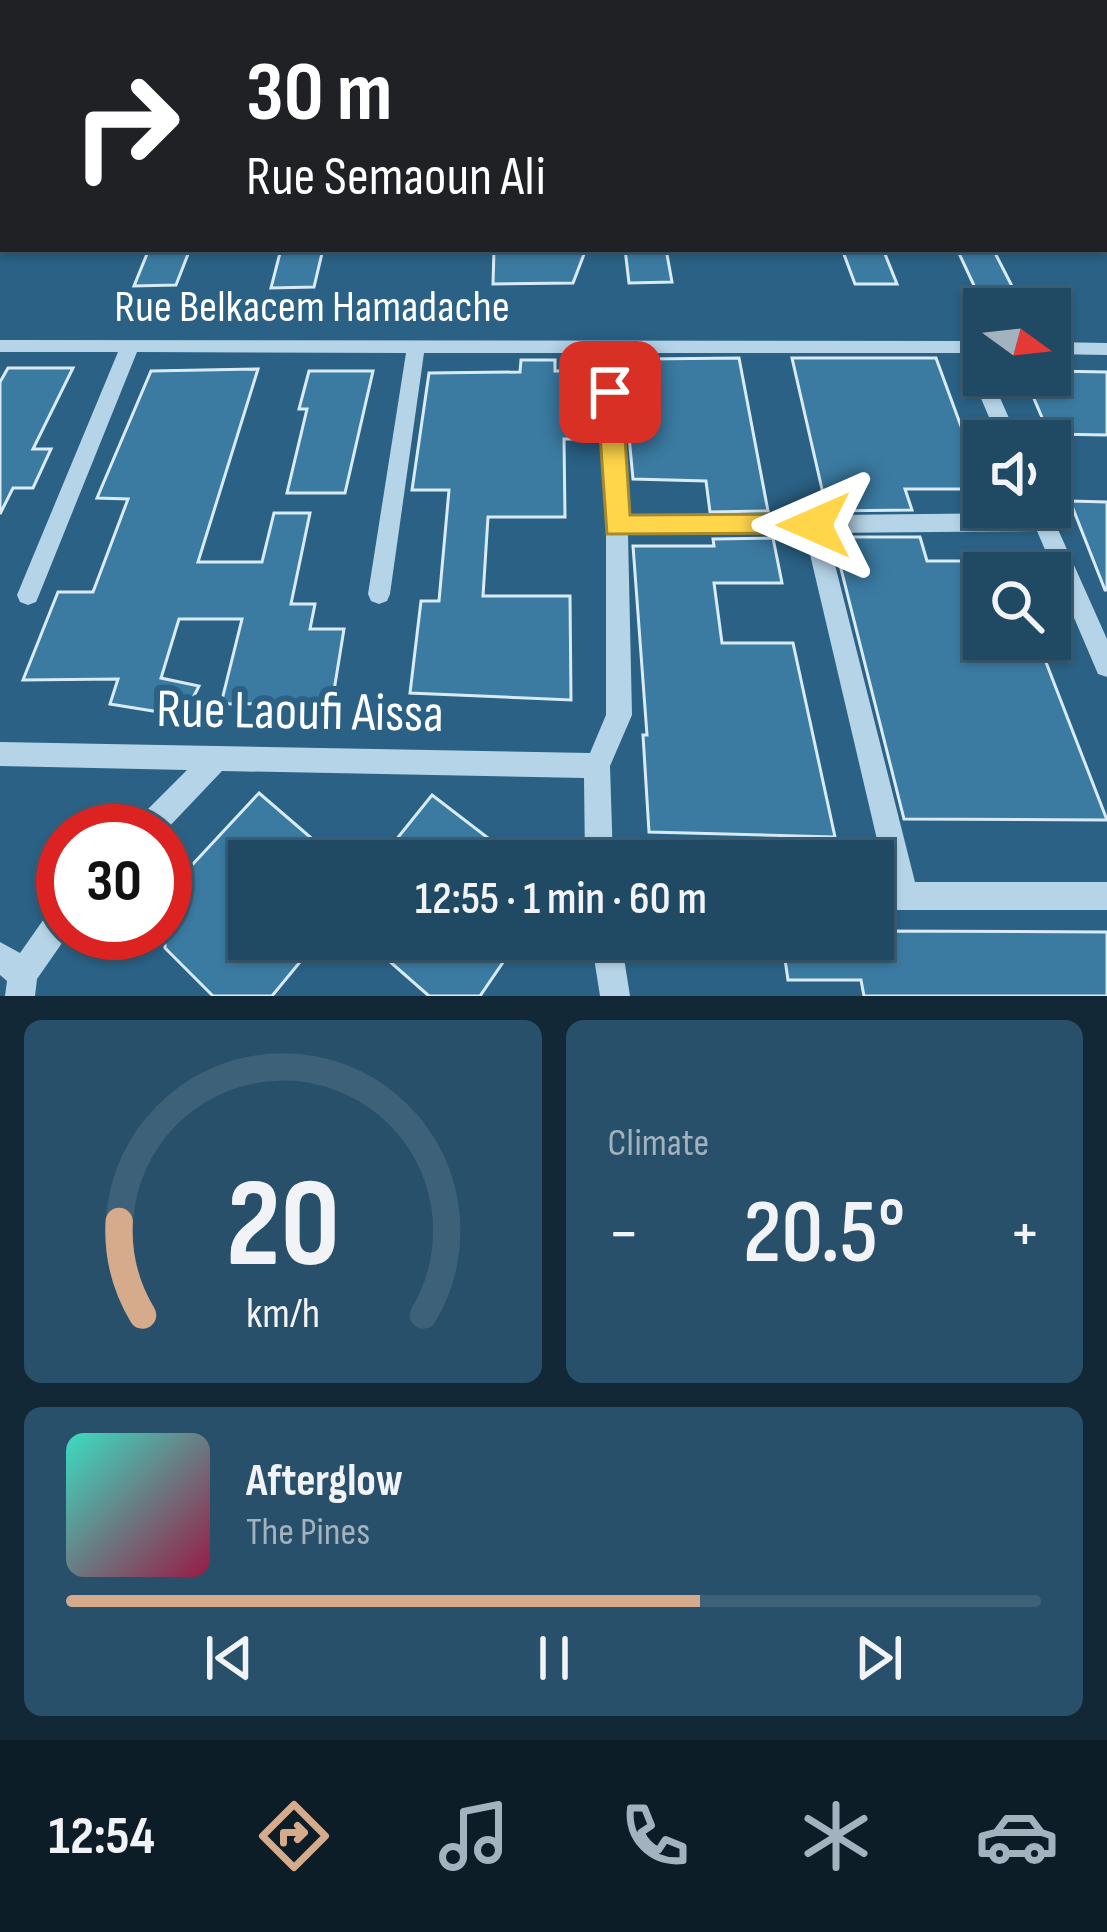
<!DOCTYPE html>
<html lang="en">
<head>
<meta charset="utf-8">
<style>
	body { margin:0; font-family:"Sofia Sans Condensed",sans-serif; background:#28506a; color:#f1f3f6; height:100vh; display:flex; flex-direction:column; font-size:45px; white-space:nowrap }
	* { box-sizing:border-box; margin:0 }
	p { font-size:39px; color:#a2b2bf }
	.icon { flex:none; width:66px; height:66px; fill:none; stroke:currentColor; stroke-width:2; stroke-linecap:round; stroke-linejoin:round }
	.map { position:relative; height:996px; overflow:hidden }
	.drawer { display:flex; flex-direction:column; gap:24px; padding:24px; background:#122837; flex:1 }
	.drawer>* { flex:none }
	.guide { position:absolute; left:0px; top:0px; width:1107px; height:252px; box-shadow:0 3px 9px #0004,0 0 0 3px #3d6178; background:#202124; color:#fff; overflow:hidden }
	.needle { width:78px; rotate:105deg }
	.buttons { position:absolute; left:963px; top:288px; display:grid; gap:24px }
	.buttons a { display:grid; place-items:center; width:108px; height:108px; border-radius:0px; background:#204964; box-shadow:0 3px 9px #0004,0 0 0 3px #3d6178; font-size:60px }
	.speed { position:absolute; left:36px; top:804px; display:flex; gap:24px; font-size:60px; font-weight:700; text-align:center }
	.speed>* { display:grid; place-content:center; width:156px; height:156px; border-radius:50%; background:#204964; box-shadow:0 3px 9px #0004,0 0 0 3px #3d6178; line-height:1 }
	.speed .limit { border:18px solid #d22; background:#fff; color:#111 }
	.pin { position:absolute; display:grid; place-items:center; width:102px; height:102px; color:#fff; margin:-51px; border-radius:24px; box-shadow:0 6px 18px #0006 }
	.me { position:absolute; width:132px; margin:-66px; rotate:270deg; stroke-linejoin:round; filter:drop-shadow(0 0 9px #0008) }
	.turn { display:flex; align-items:center; gap:42px; height:252px; padding:0 48px; font-size:54px }
	.turn .icon { width:156px; height:156px; stroke-width:2.5 }
	.turn b { display:block; font-size:84px; line-height:102px }
	.big { font-size:90px; font-weight:600; line-height:1.1 }
	.drawer .tile { flex:1; display:flex; flex-direction:column; justify-content:center; gap:18px; min-width:0; padding:0 42px; border-radius:18px; background:#28506a }
	.drawer .dial { align-items:center; gap:0 }
	.dial svg { height:312px; overflow:visible; fill:none; stroke:#3d6178; stroke-width:7; stroke-linecap:round; text-anchor:middle }
	.dial text { fill:#f1f3f6; stroke:none }
	.song { display:flex; align-items:center; gap:36px }
	.cover { width:144px; height:144px; border-radius:18px; background:linear-gradient(135deg,hsl(170 70% 55%),hsl(340 70% 35%)) }
	.played { height:12px; border-radius:6px; background:linear-gradient(90deg,#d6ab8b 65%,#3d6178 65%) }
	.keys { display:flex; justify-content:space-around; direction:ltr }
	.heat { display:flex; justify-content:space-between; align-items:center; font-size:66px; direction:ltr }
	.drawer .tiles { flex:1; display:grid; gap:24px; grid-template-columns:1fr 1fr }
	.tile:last-child { grid-column:span 2 }
	.trip { position:absolute; left:228px; top:840px; width:666px; height:120px; border-radius:0px; background:#204964; box-shadow:0 3px 9px #0004,0 0 0 3px #3d6178; font-weight:600; line-height:120px; text-align:center }
	.tabs { display:flex; height:192px; justify-content:space-around; align-items:center; background:#0d1d28; color:#a2b2bf }
	.tabs .icon { width:84px; height:84px }
	.tabs .on { color:#d6ab8b }
	.tabs b { font-size:54px; color:#f1f3f6 }
	.map>svg:first-child { display:block }
	.building { fill:#3b7aa1; stroke:#d8ebf6; stroke-width:3 }
	.lines { fill:none; stroke-linecap:round; stroke-linejoin:round }
	.minor { fill:#b5d4e7; fill-rule:evenodd }
	.route { fill:#ffd54a; stroke:#a68a30; stroke-width:3 }
	.labels { text-anchor:middle; dominant-baseline:central; stroke-width:12; stroke-linejoin:round; paint-order:stroke }
	.street-label { font-size:45px; fill:#fff; stroke:#2a6185 }
	.near-street-label { font-size:54px; fill:#fff; stroke:#2a6185 }
</style>
</head>
<body>
<div class="map">
<svg width="1107" height="996" viewBox="0 0 1107 996">
	<rect width="100%" height="100%" fill="#2a6185"/>
	<!-- building -->
	<g class="building">
		<polygon points="149,249 190,249 176,285 134,286"/>
		<polygon points="281,249 323,249 314,287 271,288"/>
		<polygon points="494,249 586,249 573,283 493,284"/>
		<polygon points="625,249 666,249 672,282 629,283"/>
		<polygon points="842,249 883,249 897,284 855,284"/>
		<polygon points="957,249 993,249 1015,292 977,292"/>
		<polygon points="739,358 768,511 710,512 706,481 633,479 623,372 649,372 647,359"/>
		<polygon points="792,358 936,358 984,489 905,489 912,510 827,511"/>
		<polygon points="521,360 555,360 555,371 594,371 597,439 564,439 565,517 488,517 483,596 570,596 571,700 410,693 421,601 439,601 449,490 412,490 429,373 520,372"/>
		<polygon points="8,368 73,368 33,449 51,449 33,488 13,488 0,514 0,382"/>
		<polygon points="258,369 198,562 262,562 274,513 310,513 291,604 315,604 310,629 344,629 332,703 221,704 242,619 179,619 161,678 199,686 184,716 110,704 118,679 23,680 58,592 93,592 128,499 97,498 151,371"/>
		<polygon points="309,371 373,371 345,493 287,493 307,409 299,409"/>
		<polygon points="1050,371 1107,372 1107,435 1049,434 1024,375 1050,375"/>
		<polygon points="1070,501 1107,502 1107,590 1105,590"/>
		<polygon points="833,537 920,537 927,561 984,561 984,639 1037,639 1107,820 904,819"/>
		<polygon points="773,538 782,583 714,583 722,643 793,643 835,837 649,832 643,735 647,735 633,546 714,546 713,539"/>
		<polygon points="259,793 338,861 249,861 249,939 319,939 272,996 213,996 165,948 165,894"/>
		<polygon points="432,795 518,861 379,861"/>
		<polygon points="873,931 1107,932 1107,996 864,996 861,980 788,980 782,939 873,939"/>
		<polygon points="364,939 519,939 480,996 429,996"/>
	</g>
	<g class="lines">
		<!-- minor -->
		<g class="minor">
			<polygon points="247,0 259,0 245,3"/>
			<rect x="556" y="0" width="12" height="3"/>
			<polygon points="849,0 861,0 863,3 851,3"/>
			<rect x="1104" y="19" width="3" height="8"/>
			<polygon points="1104,46 1107,47 1107,58 1104,57"/>
			<rect x="1104" y="119" width="3" height="8"/>
			<rect x="0" y="130" width="3" height="8"/>
			<polygon points="0,340 984,341 984,353 981,353 984,375 990,375 1019,441 999,441 962,353 617,353 627,517 1029,513 1026,507 1048,507 1107,639 1107,677 1098,674 1037,531 827,533 915,882 1107,882 1107,910 873,910 873,882 887,882 805,533 628,535 632,715 610,766 613,861 585,861 584,778 222,771 165,831 132,831 136,821 187,770 0,766 0,742 590,753 606,715 606,526 598,353 424,353 390,594 387,601 379,604 371,601 368,594 406,353 137,352 39,595 36,602 28,605 20,602 17,595 118,352 0,352"/>
			<polygon points="1050,342 1107,343 1107,355 1050,354"/>
			<polygon points="63,902 63,933 69,933 37,979 35,996 5,996 7,981 0,975 0,942 20,953 53,906"/>
			<polygon points="591,939 621,939 630,996 600,996"/>
		</g>
	</g>
	<!-- route -->
	<polygon class="route" points="610,383 622,392 630,515 814,514 824,517 828,525 824,533 607,534 597,392"/>
	<g class="labels">
		<!-- street labels -->
		<g class="street-label">
			<text x="312" y="307">Rue Belkacem Hamadache</text>
		</g>
		<!-- near-street labels -->
		<g class="near-street-label">
			<text transform="translate(300 712) rotate(1)">Rue Laoufi Aissa</text>
		</g>
	</g>
</svg>
<div class="buttons">
<a><svg class="needle" viewBox="-14 -14 28 28"><path d="M0-13l5 13h-10z" fill="#e53935"/><path d="M0 13l5-13h-10z" fill="#a2b2bf"/></svg></a>
<a><svg class="icon" aria-label="sound" viewBox="0 0 24 24"><path d="M4 9h4l5-4v14l-5-4H4zM17 9q2 3 0 6"/></svg></a>
<a><svg class="icon" aria-label="search" viewBox="0 0 24 24"><circle cx="10" cy="10" r="6"/><path d="M15 15l6 6"/></svg></a>
</div>
<div class="speed"><div class="limit">30</div></div>
<div class="pin" style="left:610px;top:392px;background:#d93025"><svg class="icon" aria-label="arrive" viewBox="0 0 24 24"><path d="M6 21V4h12l-3 4 3 4H6"/></svg></div>
<svg class="me" style="left:814px;top:525px" viewBox="-20 -20 40 40"><path d="M0-17L14 15 0 8-14 15z" fill="#ffd54a" stroke="#fff" stroke-width="4"/></svg>
<div class="trip">12:55 · 1 min · 60 m</div>
<div class="guide">
<div class="turn"><svg class="icon" aria-label="right" viewBox="0 0 24 24"><path d="M7 20v-9h11M14 6l5 5-5 5"/></svg><div><b>30 m</b>Rue Semaoun Ali</div></div>
</div>
</div>
<section class="drawer">
<div class="tiles">
<div class="tile dial"><svg viewBox="0 0 100 80">
<path d="M14 69A42 42 0 1 1 86 69"/>
<path d="M14 69A42 42 0 0 1 8 45" stroke="#d6ab8b"/>
<text x="50" y="56" font-size="32" font-weight="700">20</text>
<text x="50" y="72" font-size="11">km/h</text>
</svg></div>
<div class="tile"><p>Climate</p>
<div class="heat"><a>−</a><b class="big">20.5°</b><a>+</a></div>
</div>
<div class="tile">
<div class="song"><i class="cover"></i><div><b>Afterglow</b><p>The Pines</p></div></div>
<div class="played"></div>
<div class="keys"><svg class="icon" aria-label="previous" viewBox="0 0 24 24"><path d="M18 5L8 12l10 7zM5 5v14"/></svg><svg class="icon" aria-label="pause" viewBox="0 0 24 24"><path d="M8 5v14M16 5v14"/></svg><svg class="icon" aria-label="next" viewBox="0 0 24 24"><path d="M6 5l10 7-10 7zM19 5v14"/></svg></div>
</div>
</div>
</section>
<nav class="tabs">
<b>12:54</b>
<svg class="icon on" aria-label="directions" viewBox="0 0 24 24"><path d="M12 3l9 9-9 9-9-9zM9 14v-3h6M13 9l2 2-2 2"/></svg>
<svg class="icon" aria-label="music" viewBox="0 0 24 24"><path d="M9 18V5l10-2v13"/><circle cx="6" cy="18" r="3"/><circle cx="16" cy="16" r="3"/></svg>
<svg class="icon" aria-label="phone" viewBox="0 0 24 24"><path d="M5 4h4l2 5-3 2q2 4 5 5l2-3 5 2v4C11 20 4 13 5 4z"/></svg>
<svg class="icon" aria-label="climate" viewBox="0 0 24 24"><path d="M12 3v18M4 7l16 10M4 17L20 7"/></svg>
<svg class="icon" aria-label="car" viewBox="0 0 24 24"><path d="M5 17H2v-5l4-1 3-4h7l3 4 3 1v5h-3M9 17h6M6 11h13"/><circle cx="7" cy="17" r="2"/><circle cx="17" cy="17" r="2"/></svg>
</nav>
</body>
</html>
